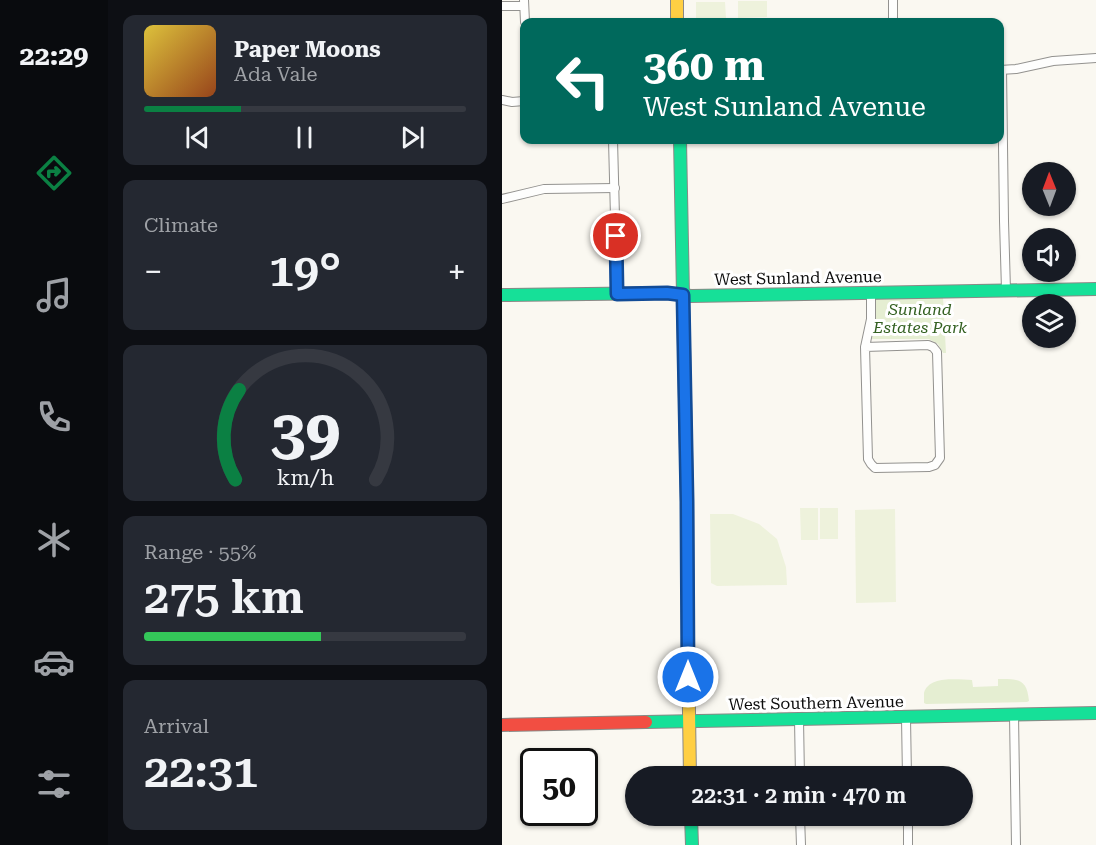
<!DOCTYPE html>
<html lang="en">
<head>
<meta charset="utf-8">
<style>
	body { margin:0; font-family:"Roboto Serif",serif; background:#242831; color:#f1f3f6; height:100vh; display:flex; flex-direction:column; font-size:22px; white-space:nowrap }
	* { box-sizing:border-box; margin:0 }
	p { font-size:20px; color:#9ea1a6 }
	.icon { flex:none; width:33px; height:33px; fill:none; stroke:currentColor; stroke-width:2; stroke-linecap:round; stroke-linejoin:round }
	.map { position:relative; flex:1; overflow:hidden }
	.details { display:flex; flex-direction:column; gap:15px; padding:15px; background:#0d0f14; width:394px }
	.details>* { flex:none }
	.banner { position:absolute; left:18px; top:18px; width:484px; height:126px; border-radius:12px; box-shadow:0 2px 4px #0004; background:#00695c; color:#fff; overflow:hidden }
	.needle { width:39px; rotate:359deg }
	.fabs { position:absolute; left:520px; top:162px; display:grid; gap:12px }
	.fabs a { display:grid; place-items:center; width:54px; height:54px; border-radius:50%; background:#171b24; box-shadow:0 2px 4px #0004; font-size:30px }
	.speed { position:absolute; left:18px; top:748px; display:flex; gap:12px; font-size:30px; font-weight:700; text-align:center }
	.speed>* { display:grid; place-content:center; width:78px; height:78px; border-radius:50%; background:#171b24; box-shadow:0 2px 4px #0004; line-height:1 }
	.speed .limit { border:3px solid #111; border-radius:9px; background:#fff; color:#111 }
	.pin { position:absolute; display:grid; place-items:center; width:51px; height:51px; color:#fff; margin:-26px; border:3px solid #fff; border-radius:50%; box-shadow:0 2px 6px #0007 }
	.me { position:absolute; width:66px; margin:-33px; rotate:0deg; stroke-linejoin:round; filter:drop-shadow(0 0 4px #0008) }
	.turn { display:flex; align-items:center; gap:21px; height:126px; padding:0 24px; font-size:27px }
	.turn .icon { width:78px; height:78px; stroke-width:2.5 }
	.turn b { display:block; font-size:42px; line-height:51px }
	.big { font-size:45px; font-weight:600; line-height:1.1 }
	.details .card { flex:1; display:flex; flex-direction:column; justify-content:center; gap:9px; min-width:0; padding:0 21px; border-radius:12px; background:#242831 }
	.details .dial { align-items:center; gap:0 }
	.dial svg { height:156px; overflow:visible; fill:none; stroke:#363941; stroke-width:7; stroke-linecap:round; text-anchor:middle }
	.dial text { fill:#f1f3f6; stroke:none }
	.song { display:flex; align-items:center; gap:18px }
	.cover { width:72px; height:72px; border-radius:9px; background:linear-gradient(135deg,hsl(50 70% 55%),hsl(20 70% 35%)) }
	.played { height:6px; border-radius:3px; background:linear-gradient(90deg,#0b8043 30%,#363941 30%) }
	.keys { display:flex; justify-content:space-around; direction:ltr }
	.heat { display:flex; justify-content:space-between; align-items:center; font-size:33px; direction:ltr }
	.charge { height:9px; border-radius:4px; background:linear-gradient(90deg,#34c759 55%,#363941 0) }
	.trip { position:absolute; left:123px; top:766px; width:348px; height:60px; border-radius:30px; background:#171b24; box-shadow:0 2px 4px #0004; font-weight:600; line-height:60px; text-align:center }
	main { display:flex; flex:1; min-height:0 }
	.menu { display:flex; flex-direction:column; width:108px; justify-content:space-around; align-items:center; background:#090b0e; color:#9ea1a6 }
	.menu .icon { width:42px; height:42px }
	.menu .active { color:#0b8043 }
	.menu b { font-size:27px; color:#f1f3f6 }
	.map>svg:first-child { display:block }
	.green { fill:#e5eed2 }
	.pitch { fill:#eef2dc }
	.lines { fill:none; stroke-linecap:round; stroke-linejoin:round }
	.street-casing { stroke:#93928f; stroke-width:10 }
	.fast-casing { stroke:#8a8986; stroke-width:14 }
	.slow-casing { stroke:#8a8986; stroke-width:14 }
	.jam-casing { stroke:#8a8986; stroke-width:14 }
	.street { stroke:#fefefd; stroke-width:8 }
	.fast { stroke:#16e098; stroke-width:12 }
	.slow { stroke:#ffcf43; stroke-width:12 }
	.jam { stroke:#f24e42; stroke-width:12 }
	.route-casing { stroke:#114b97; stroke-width:15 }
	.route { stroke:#1a73e8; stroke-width:10 }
	.labels { text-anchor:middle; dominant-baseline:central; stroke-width:6; stroke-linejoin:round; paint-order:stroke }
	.street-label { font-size:16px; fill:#0c0c0c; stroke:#fff }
	.park-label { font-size:16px; font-style:italic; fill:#336021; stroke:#fff }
</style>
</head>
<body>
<main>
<nav class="menu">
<b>22:29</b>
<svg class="icon active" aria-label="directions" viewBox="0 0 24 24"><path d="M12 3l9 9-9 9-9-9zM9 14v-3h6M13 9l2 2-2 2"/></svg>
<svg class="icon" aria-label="music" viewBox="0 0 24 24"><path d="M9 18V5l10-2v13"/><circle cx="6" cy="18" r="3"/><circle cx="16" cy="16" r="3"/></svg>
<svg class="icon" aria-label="phone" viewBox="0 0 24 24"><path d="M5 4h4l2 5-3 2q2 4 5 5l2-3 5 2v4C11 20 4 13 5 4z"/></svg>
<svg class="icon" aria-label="climate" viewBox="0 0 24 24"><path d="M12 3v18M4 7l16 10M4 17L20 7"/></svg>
<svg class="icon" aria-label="car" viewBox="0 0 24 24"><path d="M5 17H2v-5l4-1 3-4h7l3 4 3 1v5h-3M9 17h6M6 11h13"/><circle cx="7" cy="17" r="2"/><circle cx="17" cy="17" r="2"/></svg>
<svg class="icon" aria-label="filters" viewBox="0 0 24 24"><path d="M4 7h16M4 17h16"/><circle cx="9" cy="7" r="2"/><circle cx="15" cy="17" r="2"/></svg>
</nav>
<section class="details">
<div class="card">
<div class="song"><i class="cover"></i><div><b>Paper Moons</b><p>Ada Vale</p></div></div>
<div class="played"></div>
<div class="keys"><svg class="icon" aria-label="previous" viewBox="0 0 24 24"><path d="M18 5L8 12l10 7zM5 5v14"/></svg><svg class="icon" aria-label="pause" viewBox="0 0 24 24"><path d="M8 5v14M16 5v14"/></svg><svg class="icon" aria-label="next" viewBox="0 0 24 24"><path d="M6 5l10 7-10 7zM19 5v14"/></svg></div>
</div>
<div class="card"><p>Climate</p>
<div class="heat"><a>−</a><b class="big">19°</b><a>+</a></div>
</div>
<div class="card dial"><svg viewBox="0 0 100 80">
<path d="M14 69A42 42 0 1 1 86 69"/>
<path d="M14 69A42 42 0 0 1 16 23" stroke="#0b8043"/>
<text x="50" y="56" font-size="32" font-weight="700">39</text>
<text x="50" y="72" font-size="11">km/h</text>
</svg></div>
<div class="card"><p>Range · 55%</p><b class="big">275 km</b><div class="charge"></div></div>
<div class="card"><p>Arrival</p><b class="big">22:31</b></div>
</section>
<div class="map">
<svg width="594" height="845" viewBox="0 0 594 845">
	<rect width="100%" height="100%" fill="#faf8f1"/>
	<!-- green -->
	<g class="green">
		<polygon points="441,297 444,353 441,353 436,344 427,339 370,339 374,319 374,298"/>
		<path d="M 496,679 C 516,679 525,678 527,701 L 525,702 L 424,704 L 422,703 C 422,702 422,694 422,693 C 427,675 457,680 470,680 L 471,687 L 496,686 Z"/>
	</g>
	<!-- pitch -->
	<g class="pitch">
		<polygon points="236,1 265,1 265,17 236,18"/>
		<polygon points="194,2 223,2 224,18 194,19"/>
		<polygon points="298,508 316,508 316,540 299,540"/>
		<rect x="318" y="508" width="18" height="31"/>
		<polygon points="393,509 394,602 354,603 353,510"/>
		<polygon points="208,514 231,514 257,524 275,539 284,567 285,585 215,586 209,583"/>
	</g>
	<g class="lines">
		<!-- street casing -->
		<g class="street-casing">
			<g id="street">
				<polyline points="22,0 23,22"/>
				<polyline points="391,0 391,22"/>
				<polyline points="0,6 22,6"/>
				<polyline points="498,70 514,69 551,61 594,58"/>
				<polyline points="500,70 502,221 504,290"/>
				<polyline points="0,100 10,102 22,101"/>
				<polyline points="111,140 115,294"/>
				<polyline points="0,199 42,189 113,188"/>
				<polyline points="363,347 426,345 431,347 435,352 438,458 433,465 427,467 373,468 369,464 366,459 363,347 369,319 369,293"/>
				<polyline points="512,715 514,845"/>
				<polyline points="404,718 405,777"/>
				<polyline points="297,719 298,777"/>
				<polyline points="298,816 299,845"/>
				<polyline points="406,816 406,845"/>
			</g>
		</g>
		<!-- fast casing -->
		<g class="fast-casing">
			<g id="fast">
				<polyline points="178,140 185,502 186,647"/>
				<polyline points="0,295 165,293 189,296 594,289"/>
				<polyline points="144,722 594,713"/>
				<polyline points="189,816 190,845"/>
			</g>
		</g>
		<!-- slow casing -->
		<g class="slow-casing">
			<g id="slow">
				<polyline points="175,0 175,22"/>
				<polyline points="186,647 188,777"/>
			</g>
		</g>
		<!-- jam casing -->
		<g class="jam-casing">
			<polyline id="jam" points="0,725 144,722"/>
		</g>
		<!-- street -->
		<use href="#street" class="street"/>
		<!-- fast -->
		<use href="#fast" class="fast"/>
		<!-- slow -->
		<use href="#slow" class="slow"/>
		<!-- jam -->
		<use href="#jam" class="jam"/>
	</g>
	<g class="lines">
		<!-- route casing -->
		<g class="route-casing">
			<polyline id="route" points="114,236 115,294 165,293 181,295 185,502 186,677"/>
		</g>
		<!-- route -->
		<use href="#route" class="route"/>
	</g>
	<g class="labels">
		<!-- street labels -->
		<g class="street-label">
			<text transform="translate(296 278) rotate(-1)">West Sunland Avenue</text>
			<text transform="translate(314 703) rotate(-1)">West Southern Avenue</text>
		</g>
		<!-- park labels -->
		<g class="park-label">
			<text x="418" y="309">Sunland<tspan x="418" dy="18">Estates Park</tspan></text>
		</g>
	</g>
</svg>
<div class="fabs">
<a><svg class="needle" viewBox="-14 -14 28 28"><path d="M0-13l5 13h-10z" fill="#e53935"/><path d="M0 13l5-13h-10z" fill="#9ea1a6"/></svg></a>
<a><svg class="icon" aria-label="sound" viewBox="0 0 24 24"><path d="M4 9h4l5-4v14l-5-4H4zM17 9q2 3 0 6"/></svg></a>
<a><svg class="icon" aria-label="layers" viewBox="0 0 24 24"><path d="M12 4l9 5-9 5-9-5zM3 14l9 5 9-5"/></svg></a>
</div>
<div class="speed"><div class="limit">50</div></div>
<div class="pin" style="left:114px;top:236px;background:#d93025"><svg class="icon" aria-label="arrive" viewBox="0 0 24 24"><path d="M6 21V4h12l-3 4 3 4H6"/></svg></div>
<svg class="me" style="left:186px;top:677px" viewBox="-20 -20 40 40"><circle r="17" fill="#1a73e8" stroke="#fff" stroke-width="3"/><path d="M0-11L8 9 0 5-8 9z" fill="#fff"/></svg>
<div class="trip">22:31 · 2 min · 470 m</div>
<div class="banner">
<div class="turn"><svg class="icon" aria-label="left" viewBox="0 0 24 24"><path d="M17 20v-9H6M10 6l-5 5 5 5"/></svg><div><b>360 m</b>West Sunland Avenue</div></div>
</div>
</div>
</main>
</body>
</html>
